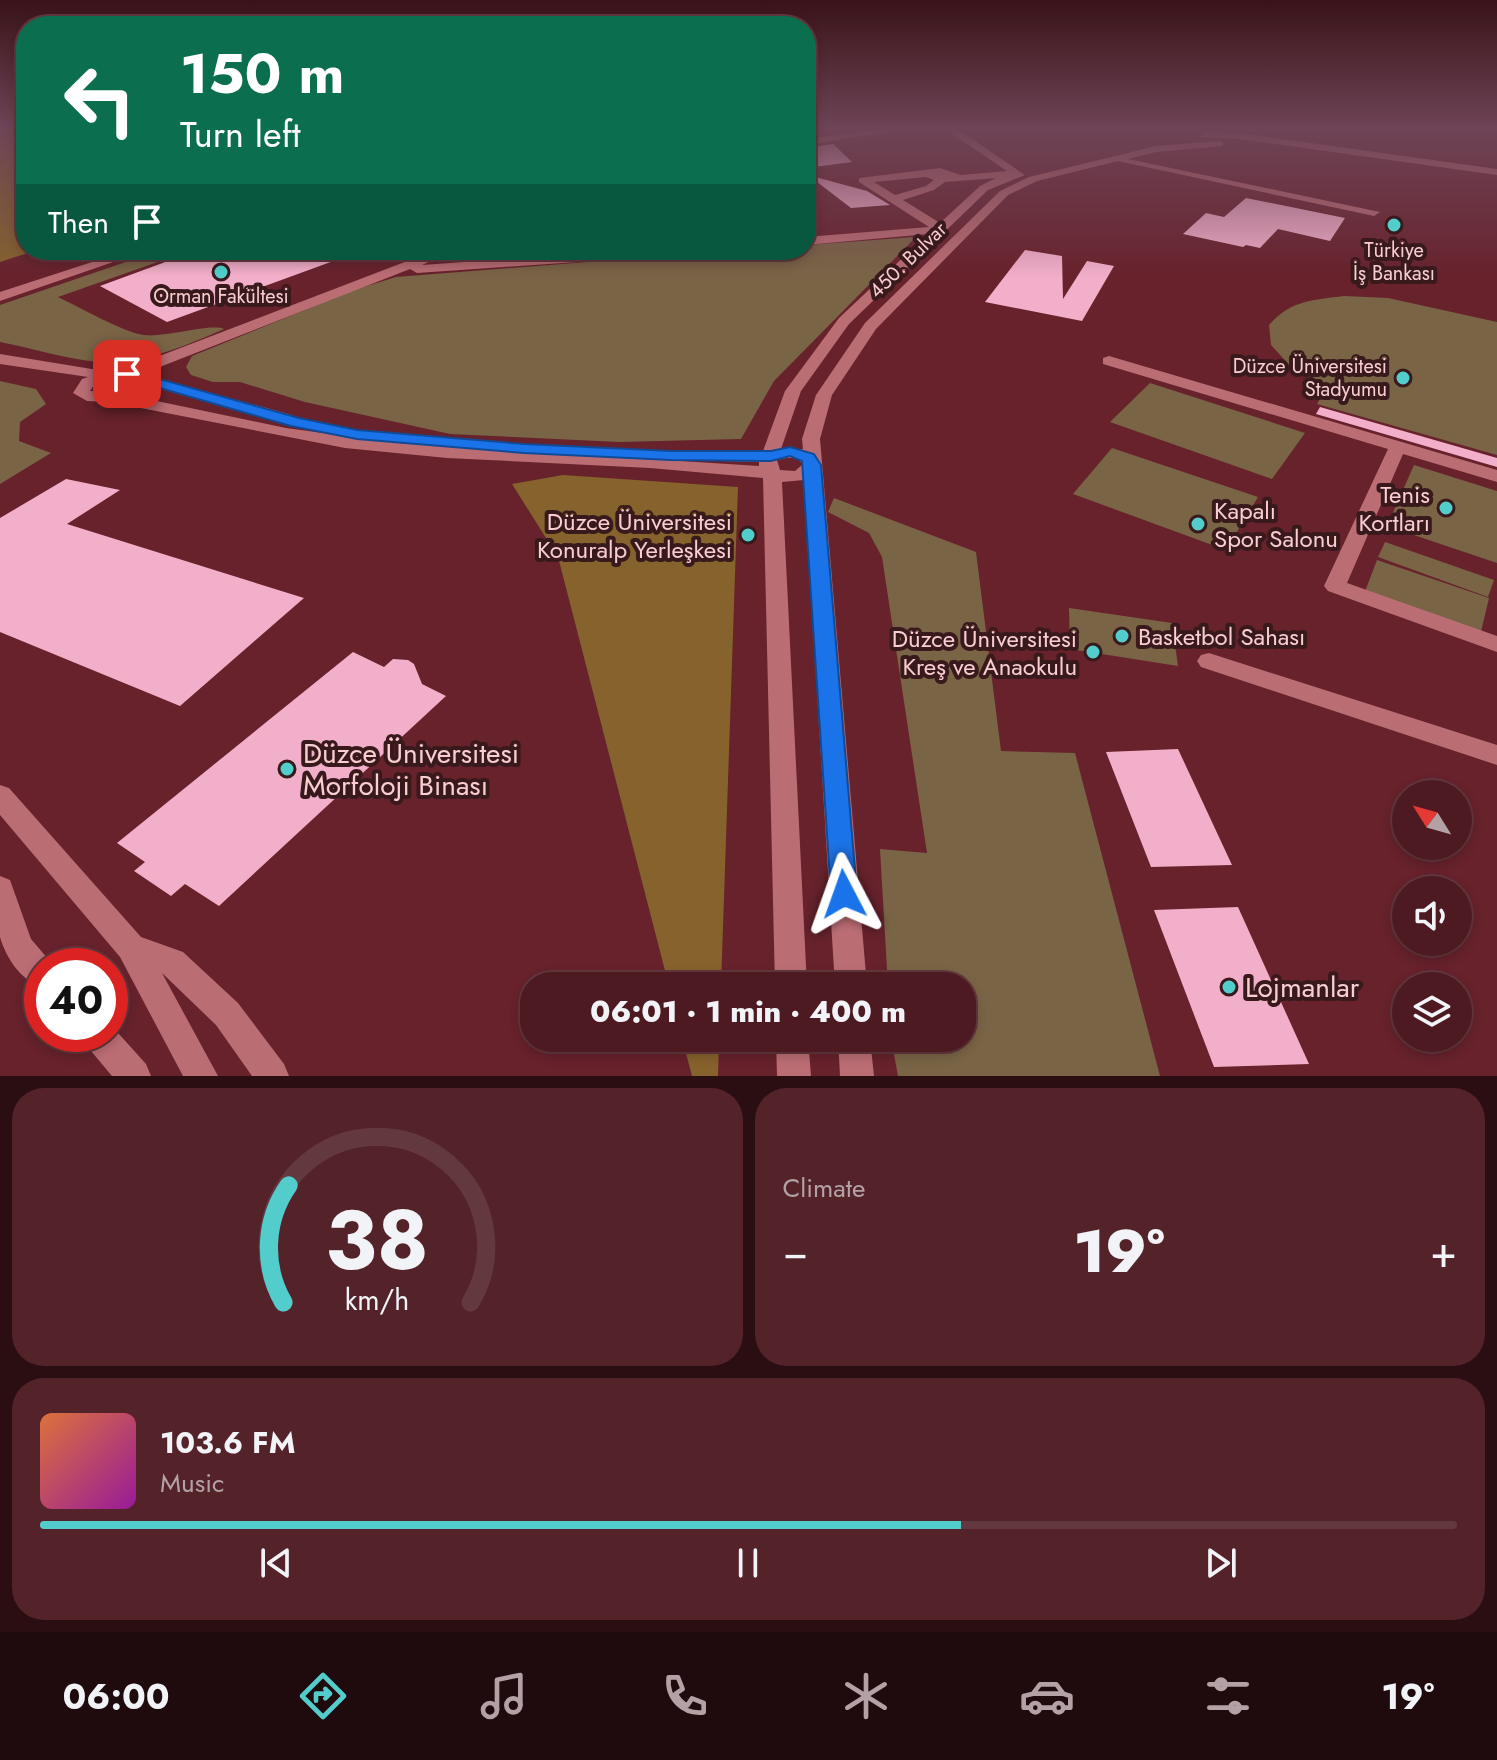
<!DOCTYPE html>
<html lang="en">
<head>
<meta charset="utf-8">
<style>
	body { margin:0; font-family:Jost,sans-serif; background:#54232a; color:#f1f3f6; height:100vh; display:flex; flex-direction:column; font-size:30px; white-space:nowrap }
	* { box-sizing:border-box; margin:0 }
	p { font-size:26px; color:#b3a1a5 }
	.icon { flex:none; width:44px; height:44px; fill:none; stroke:currentColor; stroke-width:2; stroke-linecap:round; stroke-linejoin:round }
	.map { position:relative; height:1076px; overflow:hidden }
	.drawer { display:flex; flex-direction:column; gap:12px; padding:12px; background:#2a0e12; flex:1 }
	.drawer>* { flex:none }
	.guide { position:absolute; left:16px; top:16px; width:800px; height:244px; border-radius:32px; box-shadow:0 4px 12px #0003,0 0 0 2px #64383f; background:#0b6e4f; color:#fff; overflow:hidden }
	.needle { width:52px; rotate:307deg }
	.tools { position:absolute; left:1392px; top:780px; display:grid; gap:16px }
	.tools a { display:grid; place-items:center; width:80px; height:80px; border-radius:50%; background:#4d1a21; box-shadow:0 4px 12px #0003,0 0 0 2px #64383f; font-size:40px }
	.speed { position:absolute; left:24px; top:948px; display:flex; gap:16px; font-size:40px; font-weight:700; text-align:center }
	.speed>* { display:grid; place-content:center; width:104px; height:104px; border-radius:50%; background:#4d1a21; box-shadow:0 4px 12px #0003,0 0 0 2px #64383f; line-height:1 }
	.speed .limit { border:12px solid #d22; background:#fff; color:#111 }
	.pin { position:absolute; display:grid; place-items:center; width:68px; height:68px; color:#fff; margin:-34px; border-radius:16px; box-shadow:0 4px 12px #0006 }
	.me { position:absolute; width:88px; margin:-44px; rotate:356deg; stroke-linejoin:round; filter:drop-shadow(0 0 6px #0008) }
	.turn { display:flex; align-items:center; gap:28px; height:168px; padding:0 32px; font-size:36px }
	.turn .icon { width:104px; height:104px; stroke-width:2.5 }
	.turn b { display:block; font-size:56px; line-height:68px }
	.then { display:flex; align-items:center; height:76px; padding:0 32px; background:#0003; gap:16px; font-size:30px }
	.big { font-size:60px; font-weight:800; line-height:1.1 }
	.drawer .tile { flex:1; display:flex; flex-direction:column; justify-content:center; gap:12px; min-width:0; padding:0 28px; border-radius:32px; background:#54232a }
	.drawer .dial { align-items:center; gap:0 }
	.dial svg { height:208px; overflow:visible; fill:none; stroke:#64383f; stroke-width:7; stroke-linecap:round; text-anchor:middle }
	.dial text { fill:#f1f3f6; stroke:none }
	.song { display:flex; align-items:center; gap:24px }
	.cover { width:96px; height:96px; border-radius:12px; background:linear-gradient(135deg,hsl(20 70% 55%),hsl(300 70% 35%)) }
	.played { height:8px; border-radius:4px; background:linear-gradient(90deg,#52cdcc 65%,#64383f 65%) }
	.keys { display:flex; justify-content:space-around; direction:ltr }
	.heat { display:flex; justify-content:space-between; align-items:center; font-size:44px; direction:ltr }
	.drawer .tiles { flex:1; display:grid; gap:12px; grid-template-columns:1fr 1fr }
	.tile:last-child { grid-column:span 2 }
	.trip { position:absolute; left:520px; top:972px; width:456px; height:80px; border-radius:32px; background:#4d1a21; box-shadow:0 4px 12px #0003,0 0 0 2px #64383f; font-weight:800; line-height:80px; text-align:center }
	.tabs { display:flex; height:128px; justify-content:space-around; align-items:center; background:#1f0a0d; color:#b3a1a5 }
	.tabs .icon { width:56px; height:56px }
	.tabs .on { color:#52cdcc }
	.tabs b { font-size:36px; color:#f1f3f6 }
	.map>svg:first-child { display:block }
	.green { fill:#7a6446 }
	.forest { fill:#86622c }
	.building { fill:#f2afc9 }
	.lines { fill:none; stroke-linecap:round; stroke-linejoin:round }
	.minor { fill:#bb6d74; fill-rule:evenodd }
	.route { fill:#1a73e8; stroke:#114b97; stroke-width:2 }
	.poi-dot { fill:#52cdcc; stroke:#38191c; stroke-width:3 }
	.labels { text-anchor:middle; dominant-baseline:central; stroke-width:8; stroke-linejoin:round; paint-order:stroke }
	.far-poi-label { font-size:20px; fill:#faced0; stroke:#38191c }
	.far-street-label { font-size:20px; fill:#faced0; stroke:#38191c }
	.poi-label { font-size:24px; fill:#faced0; stroke:#38191c; text-anchor:end }
	.near-poi-label { font-size:28px; fill:#faced0; stroke:#38191c; text-anchor:start }
</style>
</head>
<body>
<div class="map">
<svg width="1497" height="1076" viewBox="0 0 1497 1076">
	<rect width="100%" height="100%" fill="#67222c"/>
	<!-- green -->
	<g class="green">
		<polygon points="916,237 774,381 741,439 619,442 450,434 305,402 240,382 213,382 191,375 186,367 192,356 354,290 396,277 740,250 806,250 806,245"/>
		<path d="M 161,250 L 189,251 L 58,297 C 78,306 124,333 144,335 C 165,338 210,323 224,329 C 185,346 142,365 98,362 C 66,359 32,348 0,342 L 0,305 Z"/>
		<path d="M 1344,296 L 1388,298 L 1497,322 L 1497,455 L 1317,404 L 1326,389 L 1291,367 L 1271,345 L 1269,325 C 1291,300 1313,300 1344,296 Z"/>
		<polygon points="0,381 36,389 46,404 20,422 19,441 51,453 0,484"/>
		<polygon points="1150,383 1305,433 1272,479 1110,422"/>
		<polygon points="1112,448 1258,497 1226,550 1073,494"/>
		<polygon points="1414,465 1497,491 1497,563 1387,526"/>
		<polygon points="834,498 976,552 1001,751 1075,753 1160,1076 898,1076 891,1038 962,1038 962,986 888,986 880,849 927,853 882,557 869,533 828,512"/>
		<polygon points="1385,542 1494,580 1488,597 1378,557"/>
		<polygon points="1377,560 1489,598 1480,636 1364,594"/>
		<polygon points="1069,608 1172,623 1178,666 1070,649"/>
	</g>
	<!-- forest -->
	<g class="forest">
		<polygon points="0,127 26,127 26,250 37,250 0,262"/>
		<polygon points="563,475 738,487 721,986 669,986 558,557 512,484"/>
		<polygon points="682,1038 719,1038 718,1076 692,1076"/>
	</g>
	<!-- building -->
	<g class="building">
		<polygon points="833,144 852,162 806,168 806,148"/>
		<polygon points="808,175 867,191 890,205 851,208"/>
		<polygon points="1246,198 1345,218 1330,241 1278,229 1260,248 1246,245 1243,247 1183,234 1206,213 1224,217"/>
		<polygon points="198,250 358,250 358,252 167,322 100,286"/>
		<polygon points="1025,250 1062,256 1063,299 1087,261 1114,266 1082,321 985,302"/>
		<polygon points="1320,407 1497,458 1497,467 1316,414"/>
		<polygon points="66,479 120,490 67,524 304,598 180,706 0,632 0,518"/>
		<polygon points="353,652 384,667 393,659 408,660 414,664 422,684 446,696 219,906 185,884 171,896 134,871 145,862 117,843"/>
		<polygon points="1178,749 1232,865 1151,867 1106,752"/>
		<polygon points="1238,907 1309,1064 1214,1067 1154,910"/>
	</g>
	<g class="lines">
		<!-- minor -->
		<g class="minor">
			<polygon points="895,127 921,127 806,145 806,139"/>
			<path d="M 942,127 L 954,127 L 1025,175 L 988,190 L 849,324 L 801,391 L 781,449 L 803,449 L 802,439 L 816,395 L 865,323 L 1000,191 L 1029,177 L 1156,146 L 1219,141 L 1223,142 L 1223,146 L 1156,152 L 1128,159 L 1380,212 L 1374,216 L 1118,161 L 1037,181 L 1008,195 L 876,329 L 832,395 L 820,439 L 867,986 L 835,986 L 804,480 L 782,482 L 807,986 L 775,986 L 763,478 L 650,468 L 447,458 L 345,448 L 110,402 L 87,401 L 73,393 L 82,379 L 88,377 L 0,364 L 0,354 L 110,372 L 123,370 L 436,250 L 454,250 L 422,265 L 637,250 L 699,250 L 693,254 L 417,273 L 410,269 L 142,374 L 292,415 L 295,419 L 292,423 L 280,423 L 140,383 L 128,395 L 286,428 L 396,443 L 759,466 L 759,462 L 723,461 L 714,456 L 723,451 L 763,451 L 785,391 L 839,318 L 928,234 L 806,245 L 806,237 L 929,227 L 859,182 L 859,178 L 940,168 L 961,175 L 1007,171 ZM 926,177 L 934,180 L 926,186 L 895,195 L 874,182 ZM 996,178 L 980,186 L 940,223 L 903,200 L 934,190 L 945,182 ZM 120,379 L 124,382 L 109,392 L 90,391 L 94,385 ZM 786,458 L 796,458 L 803,464 L 795,471 L 780,470 L 777,460 Z"/>
			<polygon points="1204,132 1240,133 1497,169 1497,175 1240,139 1200,137"/>
			<polygon points="129,250 148,250 0,301 0,292"/>
			<polygon points="1109,356 1497,470 1497,482 1403,454 1347,583 1497,636 1497,652 1328,591 1324,586 1388,449 1103,364 1103,358"/>
			<polygon points="1209,653 1497,745 1497,765 1201,667 1197,661 1201,655"/>
			<polygon points="0,785 9,788 141,937 183,952 238,1003 284,1064 289,1076 252,1076 216,1025 162,973 218,1076 183,1076 120,957 0,815"/>
			<path d="M 0,876 L 10,880 L 31,939 L 54,966 L 42,966 L 42,988 C 21,980 6,958 0,937 Z"/>
			<polygon points="110,1024 146,1064 151,1076 112,1076 86,1045 81,1034 110,1034"/>
			<polygon points="776,1038 808,1038 811,1076 777,1076"/>
			<polygon points="838,1038 870,1038 874,1076 840,1076"/>
		</g>
	</g>
	<!-- sky -->
	<linearGradient id="sky" x2="0" y2="1"><stop stop-color="#391318"/><stop offset="0.46" stop-color="#6e4456"/><stop offset="1" stop-color="#6e4456" stop-opacity="0"/></linearGradient>
	<rect width="1497" height="278" fill="url(#sky)"/>
	<!-- route -->
	<polygon class="route" points="127,370 299,418 357,430 524,444 671,451 771,451 790,447 814,454 821,465 857,894 853,902 844,906 835,902 831,894 802,461 790,456 771,461 671,460 524,453 357,439 291,426 122,377 120,374"/>
	<!-- markers -->
	<g class="poi-dot">
		<circle cx="1394" cy="225" r="8"/>
		<circle cx="221" cy="272" r="8"/>
		<circle cx="1403" cy="378" r="8"/>
		<circle cx="1446" cy="508" r="8"/>
		<circle cx="1198" cy="524" r="8"/>
		<circle cx="748" cy="535" r="8"/>
		<circle cx="1122" cy="636" r="8"/>
		<circle cx="1093" cy="652" r="8"/>
		<circle cx="287" cy="769" r="8"/>
		<circle cx="1229" cy="987" r="8"/>
	</g>
	<g class="labels">
		<!-- far-poi labels -->
		<g class="far-poi-label">
			<text x="1394" y="250">Türkiye<tspan x="1394" dy="23">İş Bankası</tspan></text>
			<text x="221" y="296">Orman Fakültesi</text>
			<text x="1387" y="366" text-anchor="end">Düzce Üniversitesi<tspan x="1387" dy="23">Stadyumu</tspan></text>
		</g>
		<!-- far-street labels -->
		<g class="far-street-label">
			<text transform="translate(908 260) rotate(-44)">450. Bulvar</text>
		</g>
		<!-- poi labels -->
		<g class="poi-label">
			<text x="1430" y="494">Tenis<tspan x="1430" dy="28">Kortları</tspan></text>
			<text x="1214" y="510" text-anchor="start">Kapalı<tspan x="1214" dy="28">Spor Salonu</tspan></text>
			<text x="732" y="521">Düzce Üniversitesi<tspan x="732" dy="28">Konuralp Yerleşkesi</tspan></text>
			<text x="1138" y="636" text-anchor="start">Basketbol Sahası</text>
			<text x="1077" y="638">Düzce Üniversitesi<tspan x="1077" dy="28">Kreş ve Anaokulu</tspan></text>
		</g>
		<!-- near-poi labels -->
		<g class="near-poi-label">
			<text x="303" y="753">Düzce Üniversitesi<tspan x="303" dy="32">Morfoloji Binası</tspan></text>
			<text x="1245" y="987">Lojmanlar</text>
		</g>
	</g>
</svg>
<div class="tools">
<a><svg class="needle" viewBox="-14 -14 28 28"><path d="M0-13l5 13h-10z" fill="#e53935"/><path d="M0 13l5-13h-10z" fill="#b3a1a5"/></svg></a>
<a><svg class="icon" aria-label="sound" viewBox="0 0 24 24"><path d="M4 9h4l5-4v14l-5-4H4zM17 9q2 3 0 6"/></svg></a>
<a><svg class="icon" aria-label="layers" viewBox="0 0 24 24"><path d="M12 4l9 5-9 5-9-5zM3 14l9 5 9-5"/></svg></a>
</div>
<div class="speed"><div class="limit">40</div></div>
<div class="pin" style="left:127px;top:374px;background:#d93025"><svg class="icon" aria-label="arrive" viewBox="0 0 24 24"><path d="M6 21V4h12l-3 4 3 4H6"/></svg></div>
<svg class="me" style="left:844px;top:894px" viewBox="-20 -20 40 40"><path d="M0-17L14 15 0 8-14 15z" fill="#1a73e8" stroke="#fff" stroke-width="4"/></svg>
<div class="trip">06:01 · 1 min · 400 m</div>
<div class="guide">
<div class="turn"><svg class="icon" aria-label="left" viewBox="0 0 24 24"><path d="M17 20v-9H6M10 6l-5 5 5 5"/></svg><div><b>150 m</b>Turn left</div></div>
<div class="then">Then<svg class="icon" aria-label="arrive" viewBox="0 0 24 24"><path d="M6 21V4h12l-3 4 3 4H6"/></svg></div>
</div>
</div>
<section class="drawer">
<div class="tiles">
<div class="tile dial"><svg viewBox="0 0 100 80">
<path d="M14 69A42 42 0 1 1 86 69"/>
<path d="M14 69A42 42 0 0 1 16 24" stroke="#52cdcc"/>
<text x="50" y="56" font-size="32" font-weight="700">38</text>
<text x="50" y="72" font-size="11">km/h</text>
</svg></div>
<div class="tile"><p>Climate</p>
<div class="heat"><a>−</a><b class="big">19°</b><a>+</a></div>
</div>
<div class="tile">
<div class="song"><i class="cover"></i><div><b>103.6 FM</b><p>Music</p></div></div>
<div class="played"></div>
<div class="keys"><svg class="icon" aria-label="previous" viewBox="0 0 24 24"><path d="M18 5L8 12l10 7zM5 5v14"/></svg><svg class="icon" aria-label="pause" viewBox="0 0 24 24"><path d="M8 5v14M16 5v14"/></svg><svg class="icon" aria-label="next" viewBox="0 0 24 24"><path d="M6 5l10 7-10 7zM19 5v14"/></svg></div>
</div>
</div>
</section>
<nav class="tabs">
<b>06:00</b>
<svg class="icon on" aria-label="directions" viewBox="0 0 24 24"><path d="M12 3l9 9-9 9-9-9zM9 14v-3h6M13 9l2 2-2 2"/></svg>
<svg class="icon" aria-label="music" viewBox="0 0 24 24"><path d="M9 18V5l10-2v13"/><circle cx="6" cy="18" r="3"/><circle cx="16" cy="16" r="3"/></svg>
<svg class="icon" aria-label="phone" viewBox="0 0 24 24"><path d="M5 4h4l2 5-3 2q2 4 5 5l2-3 5 2v4C11 20 4 13 5 4z"/></svg>
<svg class="icon" aria-label="climate" viewBox="0 0 24 24"><path d="M12 3v18M4 7l16 10M4 17L20 7"/></svg>
<svg class="icon" aria-label="car" viewBox="0 0 24 24"><path d="M5 17H2v-5l4-1 3-4h7l3 4 3 1v5h-3M9 17h6M6 11h13"/><circle cx="7" cy="17" r="2"/><circle cx="17" cy="17" r="2"/></svg>
<svg class="icon" aria-label="filters" viewBox="0 0 24 24"><path d="M4 7h16M4 17h16"/><circle cx="9" cy="7" r="2"/><circle cx="15" cy="17" r="2"/></svg>
<b>19°</b>
</nav>
</body>
</html>
